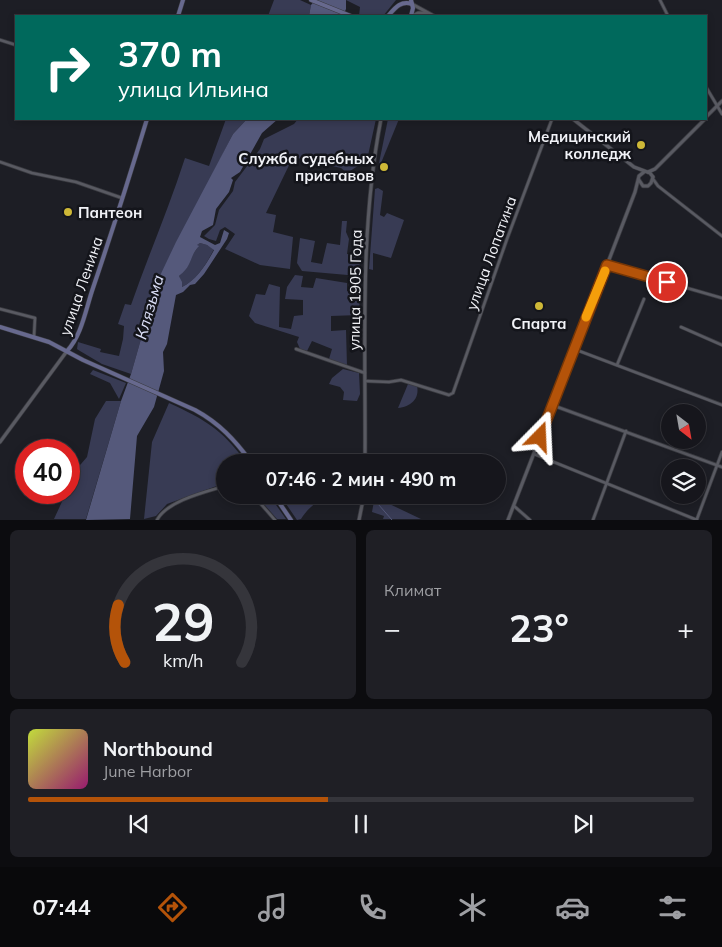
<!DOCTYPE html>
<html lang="ru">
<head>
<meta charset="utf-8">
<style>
	body { margin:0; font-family:Mulish,sans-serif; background:#1f1f25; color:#f1f3f6; height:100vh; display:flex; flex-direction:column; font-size:19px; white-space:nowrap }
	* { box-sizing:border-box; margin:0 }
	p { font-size:16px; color:#9e9fa3 }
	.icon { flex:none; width:28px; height:28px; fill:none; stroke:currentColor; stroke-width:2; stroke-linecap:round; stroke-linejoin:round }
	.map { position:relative; height:520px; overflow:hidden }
	.sheet { display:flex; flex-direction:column; gap:10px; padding:10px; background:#0c0c0f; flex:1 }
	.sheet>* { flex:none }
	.banner { position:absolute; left:15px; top:15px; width:692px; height:105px; border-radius:0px; box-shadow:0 2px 8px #0003,0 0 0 1px #35353b; background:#00695c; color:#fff; overflow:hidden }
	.needle { width:32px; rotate:149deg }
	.tools { position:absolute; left:661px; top:404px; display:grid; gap:10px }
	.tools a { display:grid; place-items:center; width:45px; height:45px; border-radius:50%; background:#16161c; box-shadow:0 2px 8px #0003,0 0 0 1px #35353b; font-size:25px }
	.speed { position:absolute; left:15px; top:439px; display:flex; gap:10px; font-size:25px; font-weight:700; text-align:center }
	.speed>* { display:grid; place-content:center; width:65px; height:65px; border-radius:50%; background:#16161c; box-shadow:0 2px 8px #0003,0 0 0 1px #35353b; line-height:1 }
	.speed .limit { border:8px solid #d22; background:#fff; color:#111 }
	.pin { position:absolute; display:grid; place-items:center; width:42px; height:42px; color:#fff; margin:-21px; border:2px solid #fff; border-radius:50%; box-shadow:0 1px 5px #0007 }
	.me { position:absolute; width:55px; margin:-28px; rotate:21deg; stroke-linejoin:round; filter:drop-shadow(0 0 4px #0008) }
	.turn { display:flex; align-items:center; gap:18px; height:105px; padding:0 20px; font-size:22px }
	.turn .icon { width:65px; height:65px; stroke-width:2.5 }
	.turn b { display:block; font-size:35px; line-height:42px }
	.big { font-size:38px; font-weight:700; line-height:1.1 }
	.sheet .tile { flex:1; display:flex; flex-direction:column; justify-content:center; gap:8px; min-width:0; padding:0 18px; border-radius:8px; background:#1f1f25 }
	.sheet .dial { align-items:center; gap:0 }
	.dial svg { height:130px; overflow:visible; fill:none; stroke:#35353b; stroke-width:7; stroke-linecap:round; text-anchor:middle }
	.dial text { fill:#f1f3f6; stroke:none }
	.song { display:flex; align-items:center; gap:15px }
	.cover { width:60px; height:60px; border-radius:8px; background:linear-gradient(135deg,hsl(70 70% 55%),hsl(320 70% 35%)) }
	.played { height:5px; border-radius:2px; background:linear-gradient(90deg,#b45309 45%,#35353b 45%) }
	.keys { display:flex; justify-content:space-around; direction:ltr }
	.heat { display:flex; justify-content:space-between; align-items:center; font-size:28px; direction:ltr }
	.sheet .tiles { flex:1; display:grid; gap:10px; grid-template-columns:1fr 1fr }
	.tile:last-child { grid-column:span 2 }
	.trip { position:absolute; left:216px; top:454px; width:290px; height:50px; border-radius:25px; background:#16161c; box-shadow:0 2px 8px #0003,0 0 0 1px #35353b; font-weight:700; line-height:50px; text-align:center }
	.menu { display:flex; height:80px; justify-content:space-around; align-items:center; background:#09090b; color:#9e9fa3 }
	.menu .icon { width:35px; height:35px }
	.menu .active { color:#b45309 }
	.menu b { font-size:22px; color:#f1f3f6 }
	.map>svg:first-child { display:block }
	.green { fill:#383b54 }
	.water { fill:#55597b; fill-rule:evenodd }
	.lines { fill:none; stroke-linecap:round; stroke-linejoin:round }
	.stream { stroke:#55597b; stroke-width:1 }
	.minor-casing { stroke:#3a3b41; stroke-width:4 }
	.tertiary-casing { stroke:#3a3b41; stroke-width:4.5 }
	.secondary-casing { stroke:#3a3b41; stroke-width:5 }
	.minor { stroke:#595a62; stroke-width:2.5 }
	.tertiary { stroke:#595a62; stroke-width:3 }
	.secondary { stroke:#67698e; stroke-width:4 }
	.route-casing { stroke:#753606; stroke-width:12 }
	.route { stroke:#b45309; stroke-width:9 }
	.slow { stroke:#f59e0b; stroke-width:9 }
	.poi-dot { fill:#ceb837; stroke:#14151b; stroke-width:2 }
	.labels { text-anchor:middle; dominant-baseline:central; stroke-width:5; stroke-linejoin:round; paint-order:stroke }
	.poi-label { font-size:15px; font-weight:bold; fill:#f1f2f7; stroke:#14151b; text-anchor:end }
	.street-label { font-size:15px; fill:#f1f2f7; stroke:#14151b }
	.water-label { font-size:16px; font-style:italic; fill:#dee2fb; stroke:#14151b }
</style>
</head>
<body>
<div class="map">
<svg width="722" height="520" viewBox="0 0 722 520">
	<rect width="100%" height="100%" fill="#1d1e25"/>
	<!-- green -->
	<g class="green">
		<polygon points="274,0 300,0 311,5 309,16 268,16"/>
		<polygon points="346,0 396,0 383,16 359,16 360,7"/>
		<path d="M 226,119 L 247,119 L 233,134 L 148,301 L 143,332 L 131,374 L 102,364 L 80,351 L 77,349 L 78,342 L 101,349 L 100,352 L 119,356 L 123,339 L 124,326 L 118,324 L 125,304 L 131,305 C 148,256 169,208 185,158 L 209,166 Z"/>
		<polygon points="298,119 376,119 367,160 347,173 341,168 293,157 266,213 276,215 273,232 293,237 290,269 260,265 225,249 235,234 225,227 220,230 216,241 209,239 204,236 215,225 219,210 233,191 235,182 260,149 264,139 294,124"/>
		<polygon points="388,119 399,119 379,168 378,168"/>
		<polygon points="378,188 383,191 380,215 384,217 387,213 404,220 391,258 373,253 373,270 369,269 375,189"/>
		<polygon points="342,221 347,221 346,232 349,239 347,254 360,255 359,276 302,271 297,263 300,238 315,241 311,262 322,264 327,243 340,245"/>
		<path d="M 200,243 L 207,245 L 214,249 C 207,263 196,281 182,287 L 179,276 C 188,268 191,256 198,247 L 196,245 Z"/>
		<polygon points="295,275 303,276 301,287 313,288 316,278 347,283 347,291 360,292 359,315 331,316 331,331 346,330 347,366 329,359 332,349 312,341 307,351 300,349 297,342 299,337 255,323 249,316 256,294 265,295 269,284 280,287 279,327 291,329 294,316 303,315 303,300 285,299 287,287"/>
		<polygon points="343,369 359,373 360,394 357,401 343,400 344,392 340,387 329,384 332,378"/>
		<polygon points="93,370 126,383 119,399 110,383 90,374"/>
		<path d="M 408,384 L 417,386 C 420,399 410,407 398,408 Z"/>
		<polygon points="106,401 121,401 86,519 54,519 66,493 69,492 69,486 75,471 87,457 95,419"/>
		<path d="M 169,403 C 206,420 221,429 246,462 L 225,462 L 225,483 L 167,504 L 156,516 L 144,519 L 152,442 Z"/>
		<polygon points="256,495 269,495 286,519 277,519"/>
		<path d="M 280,495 L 358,495 L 356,505 C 351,502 343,497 337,497 C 321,497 309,506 301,519 L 297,520 Z"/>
		<polygon points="379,499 421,519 383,519 384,516 372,512 374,501"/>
	</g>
	<!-- water -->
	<g class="water">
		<polygon points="315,0 346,0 346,9 343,16 309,16 311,5"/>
		<path d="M 247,119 L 278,119 L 262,133 L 240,172 L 231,178 L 233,180 L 229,192 L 216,209 L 213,225 L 202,231 L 200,237 L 215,245 L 220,243 L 224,230 L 229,233 L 227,239 L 204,274 L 195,284 L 190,285 L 183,292 L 176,295 L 167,344 L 163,352 L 164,371 L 154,407 L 137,436 L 130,519 L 86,520 L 121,401 L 131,374 L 143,332 L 148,301 L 176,242 L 233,134 ZM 200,243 L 207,245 L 214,250 C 207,263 196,281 182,287 L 182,282 L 179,276 C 193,265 188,259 199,246 L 197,245 Z"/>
	</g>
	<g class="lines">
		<!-- stream -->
		<polyline class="stream" points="371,499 378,504 392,520"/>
		<!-- minor casing -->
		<g class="minor-casing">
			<g id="minor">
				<polyline points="660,0 668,16"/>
				<polyline points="0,40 16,45"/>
				<polyline points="706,87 722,114"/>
				<polyline points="0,162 32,173 76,182 122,198"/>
				<polyline points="653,179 658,186 722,236"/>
				<polyline points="607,265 722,298"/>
				<polyline points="0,309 35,318 34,336"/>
				<polyline points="681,327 722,345"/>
				<polyline points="296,349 365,373"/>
				<polyline points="574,349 722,405"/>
				<polyline points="617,365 644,299"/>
				<polyline points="365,381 389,382 401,380 449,395 453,393 507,239 552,119"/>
				<polyline points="552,405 722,467"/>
				<polyline points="534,454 697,520"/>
				<polyline points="253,495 275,520"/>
				<polyline points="514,506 530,520"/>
				<polyline points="697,519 722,452"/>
				<path d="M 157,520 C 167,501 205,492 225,486"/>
				<polyline points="593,520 626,431"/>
			</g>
		</g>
		<!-- tertiary casing -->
		<g class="tertiary-casing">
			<g id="tertiary">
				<polyline points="412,4 434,16"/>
				<polyline points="412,16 418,13 427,13"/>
				<polyline points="706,117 722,101"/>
				<polyline points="573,119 634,167 650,173 653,177"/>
				<polyline points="648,172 655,169 705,119"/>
				<polyline points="639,180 643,186 648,186 651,183 653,177"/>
				<polyline points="0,442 67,351"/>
				<path d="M 365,462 C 366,348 359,232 381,119"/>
				<polyline points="359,520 364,495"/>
				<polyline points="508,520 607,265 635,192 639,176 644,172"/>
			</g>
		</g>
		<!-- secondary casing -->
		<g class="secondary-casing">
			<g id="secondary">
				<polyline points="311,0 351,16"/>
				<polyline points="178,16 183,0"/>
				<path d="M 388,16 C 395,8 401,0 412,4"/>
				<polyline points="411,16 413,8 411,0"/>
				<path d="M 0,327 L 49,342 L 83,360 L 195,410 C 219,423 235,440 251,462"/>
				<path d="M 67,351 C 82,335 86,308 93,288 C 112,232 130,175 147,119"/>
				<polyline points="274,495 291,520"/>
			</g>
		</g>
		<!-- minor -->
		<use href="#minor" class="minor"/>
		<!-- tertiary -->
		<use href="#tertiary" class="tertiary"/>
		<!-- secondary -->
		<use href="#secondary" class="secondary"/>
	</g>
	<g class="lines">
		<!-- route casing -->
		<g class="route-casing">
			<polyline id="route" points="540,437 607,265 667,282"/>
		</g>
		<!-- route -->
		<use href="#route" class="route"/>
		<!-- slow -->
		<polyline class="slow" points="586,317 605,271"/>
	</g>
	<!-- markers -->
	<g class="poi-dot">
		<circle cx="641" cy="145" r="5"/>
		<circle cx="384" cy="167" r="5"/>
		<circle cx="68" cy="212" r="5"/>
		<circle cx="539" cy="306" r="5"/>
	</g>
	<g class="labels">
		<!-- poi labels -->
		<g class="poi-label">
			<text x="631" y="136">Медицинский<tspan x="631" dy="17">колледж</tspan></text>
			<text x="374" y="158">Служба судебных<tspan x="374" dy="17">приставов</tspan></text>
			<text x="78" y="212" text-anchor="start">Пантеон</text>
			<text x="539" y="323" text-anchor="middle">Спарта</text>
		</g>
		<!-- street labels -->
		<g class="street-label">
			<text transform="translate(491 253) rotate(-70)">улица Лопатина</text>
			<text transform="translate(81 286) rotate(-71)">улица Ленина</text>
			<text transform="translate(355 290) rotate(-89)">улица 1905 Года</text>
		</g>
		<!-- water labels -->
		<g class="water-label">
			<text transform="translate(149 307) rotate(-74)">Клязьма</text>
		</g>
	</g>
</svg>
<div class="tools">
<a><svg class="needle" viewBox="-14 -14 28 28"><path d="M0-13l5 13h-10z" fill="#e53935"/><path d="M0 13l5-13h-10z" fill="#9e9fa3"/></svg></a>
<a><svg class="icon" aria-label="layers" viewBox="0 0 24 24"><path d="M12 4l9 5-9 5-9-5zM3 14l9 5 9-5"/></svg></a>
</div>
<div class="speed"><div class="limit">40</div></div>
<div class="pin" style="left:667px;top:282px;background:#d93025"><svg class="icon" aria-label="arrive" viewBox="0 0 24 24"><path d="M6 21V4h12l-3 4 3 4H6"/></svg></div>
<svg class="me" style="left:540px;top:437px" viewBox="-20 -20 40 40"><path d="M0-17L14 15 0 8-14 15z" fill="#b45309" stroke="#fff" stroke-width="4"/></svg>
<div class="trip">07:46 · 2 мин · 490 m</div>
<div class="banner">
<div class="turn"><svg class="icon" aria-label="right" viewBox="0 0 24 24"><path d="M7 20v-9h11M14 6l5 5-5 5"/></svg><div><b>370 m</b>улица Ильина</div></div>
</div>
</div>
<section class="sheet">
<div class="tiles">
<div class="tile dial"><svg viewBox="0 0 100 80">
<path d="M14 69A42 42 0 1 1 86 69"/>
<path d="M14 69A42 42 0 0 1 10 34" stroke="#b45309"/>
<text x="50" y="56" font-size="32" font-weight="700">29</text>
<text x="50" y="72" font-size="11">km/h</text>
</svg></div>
<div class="tile"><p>Климат</p>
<div class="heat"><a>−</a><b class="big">23°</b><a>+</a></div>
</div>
<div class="tile">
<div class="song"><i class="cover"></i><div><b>Northbound</b><p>June Harbor</p></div></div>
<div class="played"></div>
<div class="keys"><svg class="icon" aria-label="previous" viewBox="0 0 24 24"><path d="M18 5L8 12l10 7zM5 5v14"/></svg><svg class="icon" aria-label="pause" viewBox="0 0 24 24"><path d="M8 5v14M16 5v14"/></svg><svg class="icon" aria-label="next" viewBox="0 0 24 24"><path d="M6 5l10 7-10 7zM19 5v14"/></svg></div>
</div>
</div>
</section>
<nav class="menu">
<b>07:44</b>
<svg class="icon active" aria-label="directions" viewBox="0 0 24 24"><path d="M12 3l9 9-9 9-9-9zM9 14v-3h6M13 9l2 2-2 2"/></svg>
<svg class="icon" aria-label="music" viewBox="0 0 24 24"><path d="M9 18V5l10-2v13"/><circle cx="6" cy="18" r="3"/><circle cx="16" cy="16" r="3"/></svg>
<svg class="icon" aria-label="phone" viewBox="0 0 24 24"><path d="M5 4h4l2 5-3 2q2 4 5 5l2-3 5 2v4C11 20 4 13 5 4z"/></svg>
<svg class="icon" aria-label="climate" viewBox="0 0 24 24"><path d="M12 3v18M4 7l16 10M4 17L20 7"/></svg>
<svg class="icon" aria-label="car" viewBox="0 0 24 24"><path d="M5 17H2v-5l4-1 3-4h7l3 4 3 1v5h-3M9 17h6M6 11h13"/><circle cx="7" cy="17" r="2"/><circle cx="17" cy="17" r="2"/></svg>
<svg class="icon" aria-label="filters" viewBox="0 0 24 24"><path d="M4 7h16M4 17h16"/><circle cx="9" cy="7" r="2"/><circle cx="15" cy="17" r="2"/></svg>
</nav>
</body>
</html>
